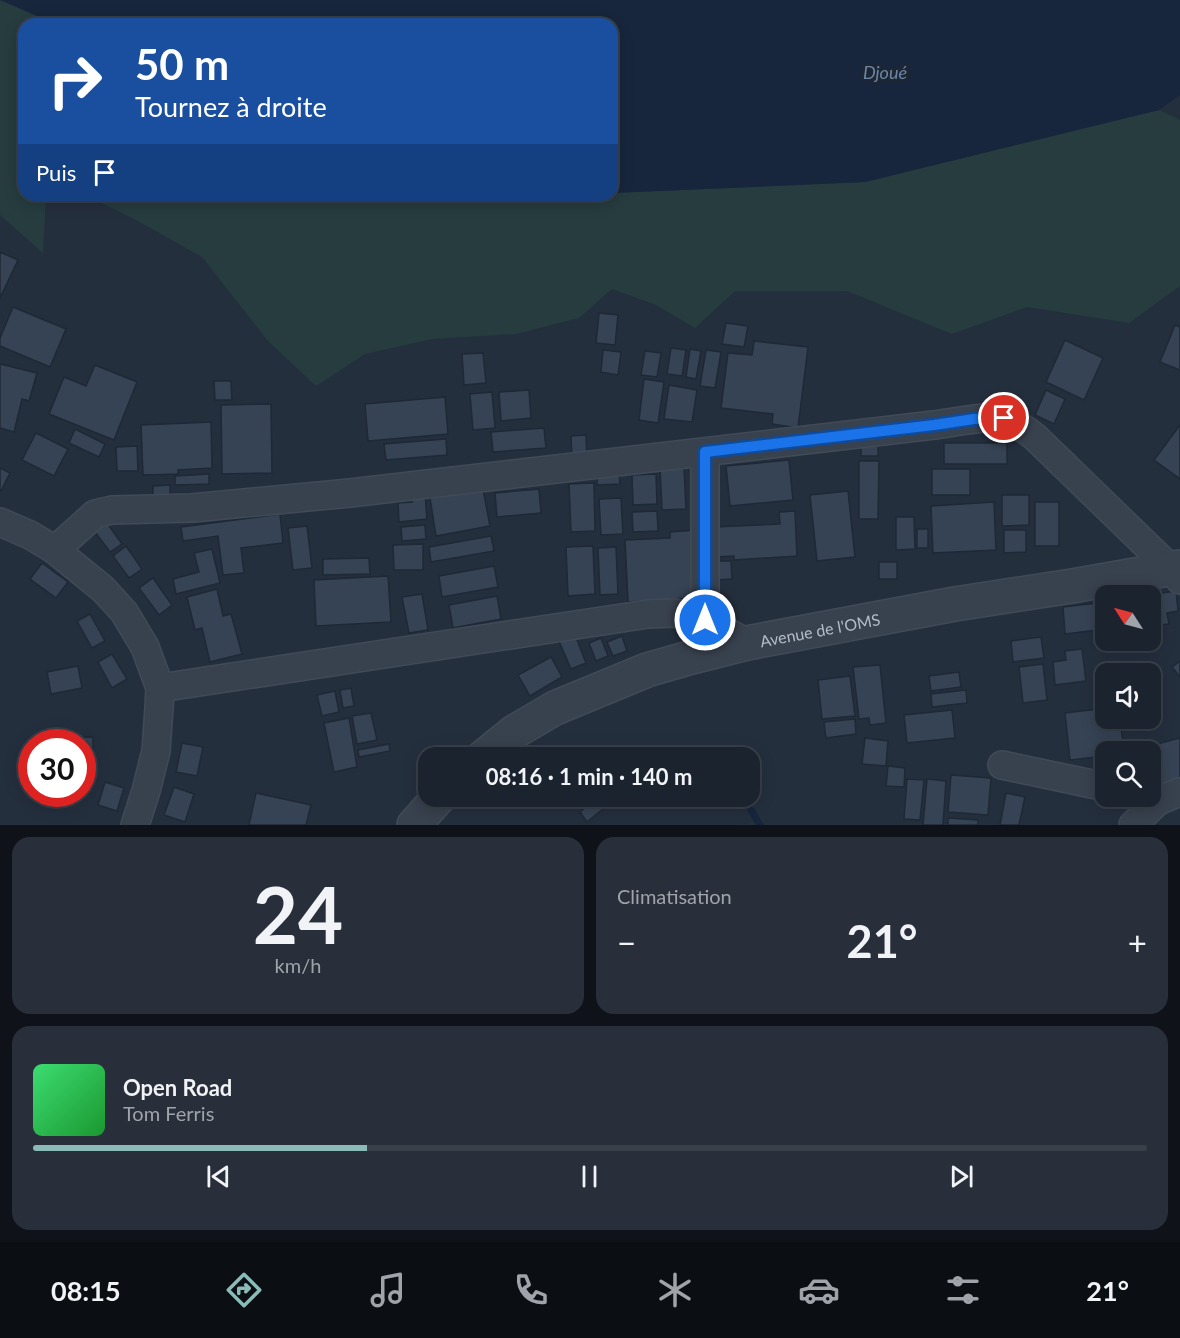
<!DOCTYPE html>
<html lang="fr">
<head>
<meta charset="utf-8">
<style>
	body { margin:0; font-family:Lato,sans-serif; background:#282f3a; color:#f1f3f6; height:100vh; display:flex; flex-direction:column; font-size:22px; white-space:nowrap }
	* { box-sizing:border-box; margin:0 }
	p { font-size:20px; color:#a0a4aa }
	.icon { flex:none; width:33px; height:33px; fill:none; stroke:currentColor; stroke-width:2; stroke-linecap:round; stroke-linejoin:round }
	.map { position:relative; height:825px; overflow:hidden }
	.sheet { display:flex; flex-direction:column; gap:12px; padding:12px; background:#0f1319; flex:1 }
	.sheet>* { flex:none }
	.banner { position:absolute; left:18px; top:18px; width:600px; height:183px; border-radius:18px; box-shadow:0 3px 15px #0003,0 0 0 2px #39404a; background:#1a4fa0; color:#fff; overflow:hidden }
	.needle { width:39px; rotate:306deg }
	.buttons { position:absolute; left:1095px; top:585px; display:grid; gap:12px }
	.buttons a { display:grid; place-items:center; width:66px; height:66px; border-radius:12px; background:#1b232e; box-shadow:0 3px 15px #0003,0 0 0 2px #39404a; font-size:30px }
	.speed { position:absolute; left:18px; top:729px; display:flex; gap:12px; font-size:30px; font-weight:700; text-align:center }
	.speed>* { display:grid; place-content:center; width:78px; height:78px; border-radius:50%; background:#1b232e; box-shadow:0 3px 15px #0003,0 0 0 2px #39404a; line-height:1 }
	.speed .limit { border:9px solid #d22; background:#fff; color:#111 }
	.pin { position:absolute; display:grid; place-items:center; width:51px; height:51px; color:#fff; margin:-26px; border:3px solid #fff; border-radius:50%; box-shadow:0 2px 6px #0007 }
	.me { position:absolute; width:66px; margin:-33px; rotate:0deg; stroke-linejoin:round; filter:drop-shadow(0 0 4px #0008) }
	.turn { display:flex; align-items:center; gap:21px; height:126px; padding:0 18px; font-size:27px }
	.turn .icon { width:78px; height:78px; stroke-width:2.5 }
	.turn b { display:block; font-size:42px; line-height:51px }
	.then { display:flex; align-items:center; height:57px; padding:0 18px; background:#0003; gap:12px; font-size:22px }
	.big { font-size:45px; font-weight:700; line-height:1.1 }
	.sheet .card { flex:1; display:flex; flex-direction:column; justify-content:center; gap:9px; min-width:0; padding:0 21px; border-radius:18px; background:#282f3a }
	.sheet .dial { align-items:center; gap:0 }
	.dial b { font-size:78px; line-height:1 }
	.song { display:flex; align-items:center; gap:18px }
	.cover { width:72px; height:72px; border-radius:9px; background:linear-gradient(135deg,hsl(140 70% 55%),hsl(130 70% 35%)) }
	.played { height:6px; border-radius:3px; background:linear-gradient(90deg,#8bbbb9 30%,#39404a 30%) }
	.keys { display:flex; justify-content:space-around; direction:ltr }
	.heat { display:flex; justify-content:space-between; align-items:center; font-size:33px; direction:ltr }
	.sheet .tiles { flex:1; display:grid; gap:12px; grid-template-columns:1fr 1fr }
	.card:last-child { grid-column:span 2 }
	.trip { position:absolute; left:418px; top:747px; width:342px; height:60px; border-radius:18px; background:#1b232e; box-shadow:0 3px 15px #0003,0 0 0 2px #39404a; font-weight:700; line-height:60px; text-align:center }
	.tabs { display:flex; height:96px; justify-content:space-around; align-items:center; background:#0b0e12; color:#a0a4aa }
	.tabs .icon { width:42px; height:42px }
	.tabs .current { color:#8bbbb9 }
	.tabs b { font-size:27px; color:#f1f3f6 }
	.map>svg:first-child { display:block }
	.green { fill:#263c3f }
	.water { fill:#17263c }
	.lines { fill:none; stroke-linecap:round; stroke-linejoin:round }
	.stream { stroke:#17263c; stroke-width:7 }
	.building { fill:#364354; stroke:#1f2835; stroke-width:1.5 }
	.minor-casing { stroke:#414a57; stroke-width:30 }
	.tertiary-casing { stroke:#414a57; stroke-width:36 }
	.minor { stroke:#38414e; stroke-width:27 }
	.tertiary { stroke:#38414e; stroke-width:33 }
	.route-casing { stroke:#114b97; stroke-width:15 }
	.route { stroke:#1a73e8; stroke-width:10 }
	.labels { text-anchor:middle; dominant-baseline:central; stroke-width:6; stroke-linejoin:round; paint-order:stroke }
	.street-label { font-size:16px; fill:#b4bcc9; stroke:#1d2633 }
	.water-label { font-size:18px; font-style:italic; fill:#6d86a8; stroke:#1d2633 }
</style>
</head>
<body>
<div class="map">
<svg width="1180" height="825" viewBox="0 0 1180 825">
	<rect width="100%" height="100%" fill="#242f3e"/>
	<!-- green -->
	<g class="green">
		<polygon points="0,0 35,15 44,24 24,24 24,195 46,195 43,253 0,215"/>
		<polygon points="1159,110 1180,120 1180,286 1129,323 1027,307 952,334 847,291 735,291 695,328 656,305 612,289 579,318 516,334 432,339 365,354 316,386 268,341 202,257 136,220 85,195 295,195 306,200 535,195 612,195 612,193 865,182"/>
	</g>
	<!-- water -->
	<g class="water">
		<polygon points="0,0 1180,0 1180,95 1159,110 865,182 612,193 612,24 44,24 35,15"/>
		<polygon points="295,195 535,195 306,200"/>
	</g>
	<g class="lines">
		<!-- stream -->
		<polyline class="stream" points="751,810 760,825"/>
	</g>
	<!-- building -->
	<g class="building">
		<polygon points="0,252 18,260 0,298"/>
		<polygon points="13,307 66,329 50,367 0,346 0,338"/>
		<polygon points="599,313 618,315 615,345 596,343"/>
		<polygon points="726,323 748,326 744,347 722,344"/>
		<polygon points="1175,325 1180,327 1180,370 1160,362"/>
		<polygon points="1065,340 1103,358 1084,400 1046,382"/>
		<polygon points="754,341 808,347 798,428 772,424 773,414 721,408 728,353 752,355"/>
		<polygon points="671,348 686,350 682,376 667,374"/>
		<polygon points="690,349 701,351 696,379 686,377"/>
		<polygon points="603,350 621,352 618,375 601,372"/>
		<polygon points="706,350 721,352 715,388 700,386"/>
		<polygon points="645,351 661,353 657,377 641,375"/>
		<polygon points="483,353 486,383 464,385 462,354"/>
		<polygon points="0,364 37,373 29,401 22,399 14,432 0,428"/>
		<polygon points="95,365 137,382 114,440 49,414 64,377 86,386"/>
		<polygon points="644,379 664,382 658,423 639,420"/>
		<polygon points="214,381 231,381 232,400 215,400"/>
		<polygon points="669,385 697,390 692,422 664,419"/>
		<polygon points="529,390 531,418 501,421 499,392"/>
		<polygon points="1046,390 1065,399 1054,424 1035,415"/>
		<polygon points="492,392 495,428 473,430 470,394"/>
		<polygon points="445,397 448,434 368,441 365,404"/>
		<polygon points="271,404 272,473 222,474 221,405"/>
		<polygon points="211,422 212,468 178,470 178,474 143,475 141,425"/>
		<polygon points="1180,425 1180,479 1154,460"/>
		<polygon points="544,428 546,448 493,452 491,432"/>
		<polygon points="75,429 105,444 99,457 69,443"/>
		<polygon points="36,433 68,449 54,476 22,460"/>
		<polygon points="586,435 587,461 572,461 571,436"/>
		<polygon points="446,439 447,455 386,460 384,444"/>
		<rect x="944" y="443" width="63" height="21"/>
		<rect x="861" y="445" width="17" height="11"/>
		<polygon points="137,446 138,471 117,471 116,447"/>
		<polygon points="789,460 793,500 730,506 726,466"/>
		<polygon points="859,461 879,461 878,519 859,519"/>
		<polygon points="684,467 686,509 662,510 660,468"/>
		<polygon points="0,468 10,473 1,491 0,491"/>
		<rect x="932" y="469" width="38" height="26"/>
		<polygon points="209,474 209,484 175,485 175,476"/>
		<polygon points="619,474 620,484 597,485 597,475"/>
		<polygon points="656,474 657,504 633,505 632,475"/>
		<polygon points="594,483 595,531 571,532 569,484"/>
		<polygon points="170,485 170,500 153,501 153,486"/>
		<polygon points="483,489 490,526 436,536 430,498"/>
		<polygon points="539,489 541,513 497,517 495,493"/>
		<polygon points="848,491 855,557 817,561 810,495"/>
		<polygon points="425,493 427,519 399,522 398,503 412,502 411,494"/>
		<polygon points="1002,495 1029,495 1029,525 1002,526"/>
		<polygon points="621,498 623,534 601,535 599,499"/>
		<polygon points="994,502 996,550 933,553 931,506"/>
		<rect x="1035" y="502" width="24" height="44"/>
		<polygon points="657,511 658,531 633,532 632,512"/>
		<polygon points="795,511 797,556 734,560 734,556 715,557 714,527 780,524 779,512"/>
		<polygon points="280,514 283,543 241,548 244,573 223,575 218,536 183,541 181,527"/>
		<polygon points="896,517 914,517 915,549 896,550"/>
		<polygon points="107,523 122,544 110,552 95,532"/>
		<polygon points="425,525 426,539 402,541 401,527"/>
		<polygon points="307,526 312,568 293,570 288,528"/>
		<rect x="917" y="529" width="11" height="19"/>
		<polygon points="694,530 697,598 628,602 625,540 670,538 670,532"/>
		<polygon points="1004,530 1026,530 1026,552 1004,553"/>
		<polygon points="491,536 494,551 431,562 429,547"/>
		<polygon points="423,544 423,570 394,570 393,545"/>
		<polygon points="126,546 142,569 129,578 113,556"/>
		<polygon points="593,546 595,594 568,596 566,547"/>
		<polygon points="616,547 618,594 600,595 598,548"/>
		<polygon points="212,549 220,583 176,594 173,579 199,572 194,553"/>
		<polygon points="369,558 370,574 323,575 323,559"/>
		<polygon points="714,561 731,561 732,579 715,580"/>
		<rect x="879" y="562" width="18" height="17"/>
		<polygon points="42,563 68,582 56,598 30,579"/>
		<polygon points="494,566 498,587 442,597 439,576"/>
		<polygon points="388,576 391,622 316,626 314,580"/>
		<polygon points="153,578 172,605 159,615 139,588"/>
		<polygon points="217,589 223,616 231,614 242,654 210,662 202,628 195,630 187,597"/>
		<polygon points="1176,591 1178,611 1167,613 1169,624 1150,626 1150,596 1140,596"/>
		<polygon points="422,594 428,630 409,633 402,597"/>
		<polygon points="497,596 501,619 453,628 449,605"/>
		<polygon points="1106,602 1106,629 1065,634 1063,607"/>
		<polygon points="90,614 105,641 92,648 77,621"/>
		<polygon points="574,632 586,663 571,669 558,639"/>
		<polygon points="622,636 627,651 613,656 607,642"/>
		<polygon points="1041,637 1044,658 1013,662 1011,641"/>
		<polygon points="601,638 608,656 596,661 589,643"/>
		<polygon points="1082,649 1086,681 1055,685 1053,662 1066,660 1065,651"/>
		<polygon points="112,654 127,679 112,688 98,662"/>
		<polygon points="551,657 562,677 530,696 518,675"/>
		<polygon points="1180,661 1180,677 1172,667"/>
		<polygon points="1043,664 1047,700 1023,703 1019,667"/>
		<polygon points="880,665 886,723 870,725 869,718 859,719 853,667"/>
		<polygon points="78,666 82,688 51,694 47,672"/>
		<polygon points="959,672 961,687 931,691 929,676"/>
		<polygon points="850,676 855,716 822,719 818,680"/>
		<polygon points="351,688 354,706 343,708 340,690"/>
		<polygon points="966,690 967,703 932,707 931,694"/>
		<polygon points="335,691 339,712 322,716 317,695"/>
		<polygon points="1106,708 1106,718 1120,718 1124,752 1106,752 1106,756 1070,760 1065,713"/>
		<polygon points="952,710 955,738 907,743 904,715"/>
		<polygon points="371,713 377,740 357,744 352,716"/>
		<polygon points="349,718 357,767 334,772 324,723"/>
		<polygon points="855,719 856,734 826,738 824,722"/>
		<polygon points="93,737 93,753 82,754 82,742 57,742 57,738"/>
		<polygon points="865,738 888,741 886,766 862,764"/>
		<polygon points="1180,738 1180,782 1152,789 1150,782 1150,752 1143,752 1142,748"/>
		<polygon points="182,743 203,747 197,776 176,772"/>
		<polygon points="389,744 390,751 359,757 358,750"/>
		<polygon points="606,746 612,758 594,758 592,753"/>
		<polygon points="888,766 905,768 904,787 886,786"/>
		<polygon points="951,775 991,778 988,815 948,812"/>
		<polygon points="907,779 924,780 920,820 904,819"/>
		<polygon points="927,779 946,781 943,825 923,825"/>
		<polygon points="105,782 124,788 117,811 98,805"/>
		<polygon points="174,787 194,794 185,822 164,815"/>
		<polygon points="256,793 311,805 306,825 249,825"/>
		<polygon points="1006,793 1025,797 1019,825 1000,825"/>
		<polygon points="599,796 619,796 587,822 580,812"/>
		<polygon points="948,818 978,820 978,825 948,825"/>
	</g>
	<g class="lines">
		<!-- minor casing -->
		<g class="minor-casing">
			<g id="minor">
				<polyline points="705,452 705,620"/>
				<polyline points="0,522 30,535 55,550 103,589 124,612 145,647 160,688 159,708 156,751 146,791 135,825"/>
				<path d="M 55,550 L 95,514 L 112,510 L 192,508 L 350,493 L 934,425 C 951,423 992,414 1006,419 C 1017,423 1026,430 1035,437 L 1171,569 L 1180,580"/>
				<polyline points="160,688 648,614 674,613 705,620 747,643"/>
				<polyline points="1002,765 1106,787"/>
				<polyline points="1141,796 1158,801 1180,792"/>
				<polyline points="1133,825 1158,801"/>
			</g>
		</g>
		<!-- tertiary casing -->
		<g class="tertiary-casing">
			<g id="tertiary">
				<path id="s1" d="M 482,758 L 514,732 L 555,708 L 647,670 L 692,657 L 747,643 L 955,604 L 1072,586 L 1180,567"/>
				<polyline points="414,825 440,796"/>
			</g>
		</g>
		<!-- minor -->
		<use href="#minor" class="minor"/>
		<!-- tertiary -->
		<use href="#tertiary" class="tertiary"/>
	</g>
	<g class="lines">
		<!-- route casing -->
		<g class="route-casing">
			<polyline id="route" points="705,620 705,452 934,425 974,419 1004,418"/>
		</g>
		<!-- route -->
		<use href="#route" class="route"/>
	</g>
	<g class="labels">
		<!-- street labels -->
		<g class="street-label">
			<text stroke="none"><textPath href="#s1" startOffset="366">Avenue de l'OMS</textPath></text>
		</g>
		<!-- water labels -->
		<g class="water-label">
			<text x="885" y="72">Djoué</text>
		</g>
	</g>
</svg>
<div class="buttons">
<a><svg class="needle" viewBox="-14 -14 28 28"><path d="M0-13l5 13h-10z" fill="#e53935"/><path d="M0 13l5-13h-10z" fill="#a0a4aa"/></svg></a>
<a><svg class="icon" aria-label="sound" viewBox="0 0 24 24"><path d="M4 9h4l5-4v14l-5-4H4zM17 9q2 3 0 6"/></svg></a>
<a><svg class="icon" aria-label="search" viewBox="0 0 24 24"><circle cx="10" cy="10" r="6"/><path d="M15 15l6 6"/></svg></a>
</div>
<div class="speed"><div class="limit">30</div></div>
<div class="pin" style="left:1004px;top:418px;background:#d93025"><svg class="icon" aria-label="arrive" viewBox="0 0 24 24"><path d="M6 21V4h12l-3 4 3 4H6"/></svg></div>
<svg class="me" style="left:705px;top:620px" viewBox="-20 -20 40 40"><circle r="17" fill="#1a73e8" stroke="#fff" stroke-width="3"/><path d="M0-11L8 9 0 5-8 9z" fill="#fff"/></svg>
<div class="trip">08:16 · 1 min · 140 m</div>
<div class="banner">
<div class="turn"><svg class="icon" aria-label="right" viewBox="0 0 24 24"><path d="M7 20v-9h11M14 6l5 5-5 5"/></svg><div><b>50 m</b>Tournez à droite</div></div>
<div class="then">Puis<svg class="icon" aria-label="arrive" viewBox="0 0 24 24"><path d="M6 21V4h12l-3 4 3 4H6"/></svg></div>
</div>
</div>
<section class="sheet">
<div class="tiles">
<div class="card dial"><b>24</b><p>km/h</p></div>
<div class="card"><p>Climatisation</p>
<div class="heat"><a>−</a><b class="big">21°</b><a>+</a></div>
</div>
<div class="card">
<div class="song"><i class="cover"></i><div><b>Open Road</b><p>Tom Ferris</p></div></div>
<div class="played"></div>
<div class="keys"><svg class="icon" aria-label="previous" viewBox="0 0 24 24"><path d="M18 5L8 12l10 7zM5 5v14"/></svg><svg class="icon" aria-label="pause" viewBox="0 0 24 24"><path d="M8 5v14M16 5v14"/></svg><svg class="icon" aria-label="next" viewBox="0 0 24 24"><path d="M6 5l10 7-10 7zM19 5v14"/></svg></div>
</div>
</div>
</section>
<nav class="tabs">
<b>08:15</b>
<svg class="icon current" aria-label="directions" viewBox="0 0 24 24"><path d="M12 3l9 9-9 9-9-9zM9 14v-3h6M13 9l2 2-2 2"/></svg>
<svg class="icon" aria-label="music" viewBox="0 0 24 24"><path d="M9 18V5l10-2v13"/><circle cx="6" cy="18" r="3"/><circle cx="16" cy="16" r="3"/></svg>
<svg class="icon" aria-label="phone" viewBox="0 0 24 24"><path d="M5 4h4l2 5-3 2q2 4 5 5l2-3 5 2v4C11 20 4 13 5 4z"/></svg>
<svg class="icon" aria-label="climate" viewBox="0 0 24 24"><path d="M12 3v18M4 7l16 10M4 17L20 7"/></svg>
<svg class="icon" aria-label="car" viewBox="0 0 24 24"><path d="M5 17H2v-5l4-1 3-4h7l3 4 3 1v5h-3M9 17h6M6 11h13"/><circle cx="7" cy="17" r="2"/><circle cx="17" cy="17" r="2"/></svg>
<svg class="icon" aria-label="filters" viewBox="0 0 24 24"><path d="M4 7h16M4 17h16"/><circle cx="9" cy="7" r="2"/><circle cx="15" cy="17" r="2"/></svg>
<b>21°</b>
</nav>
</body>
</html>
